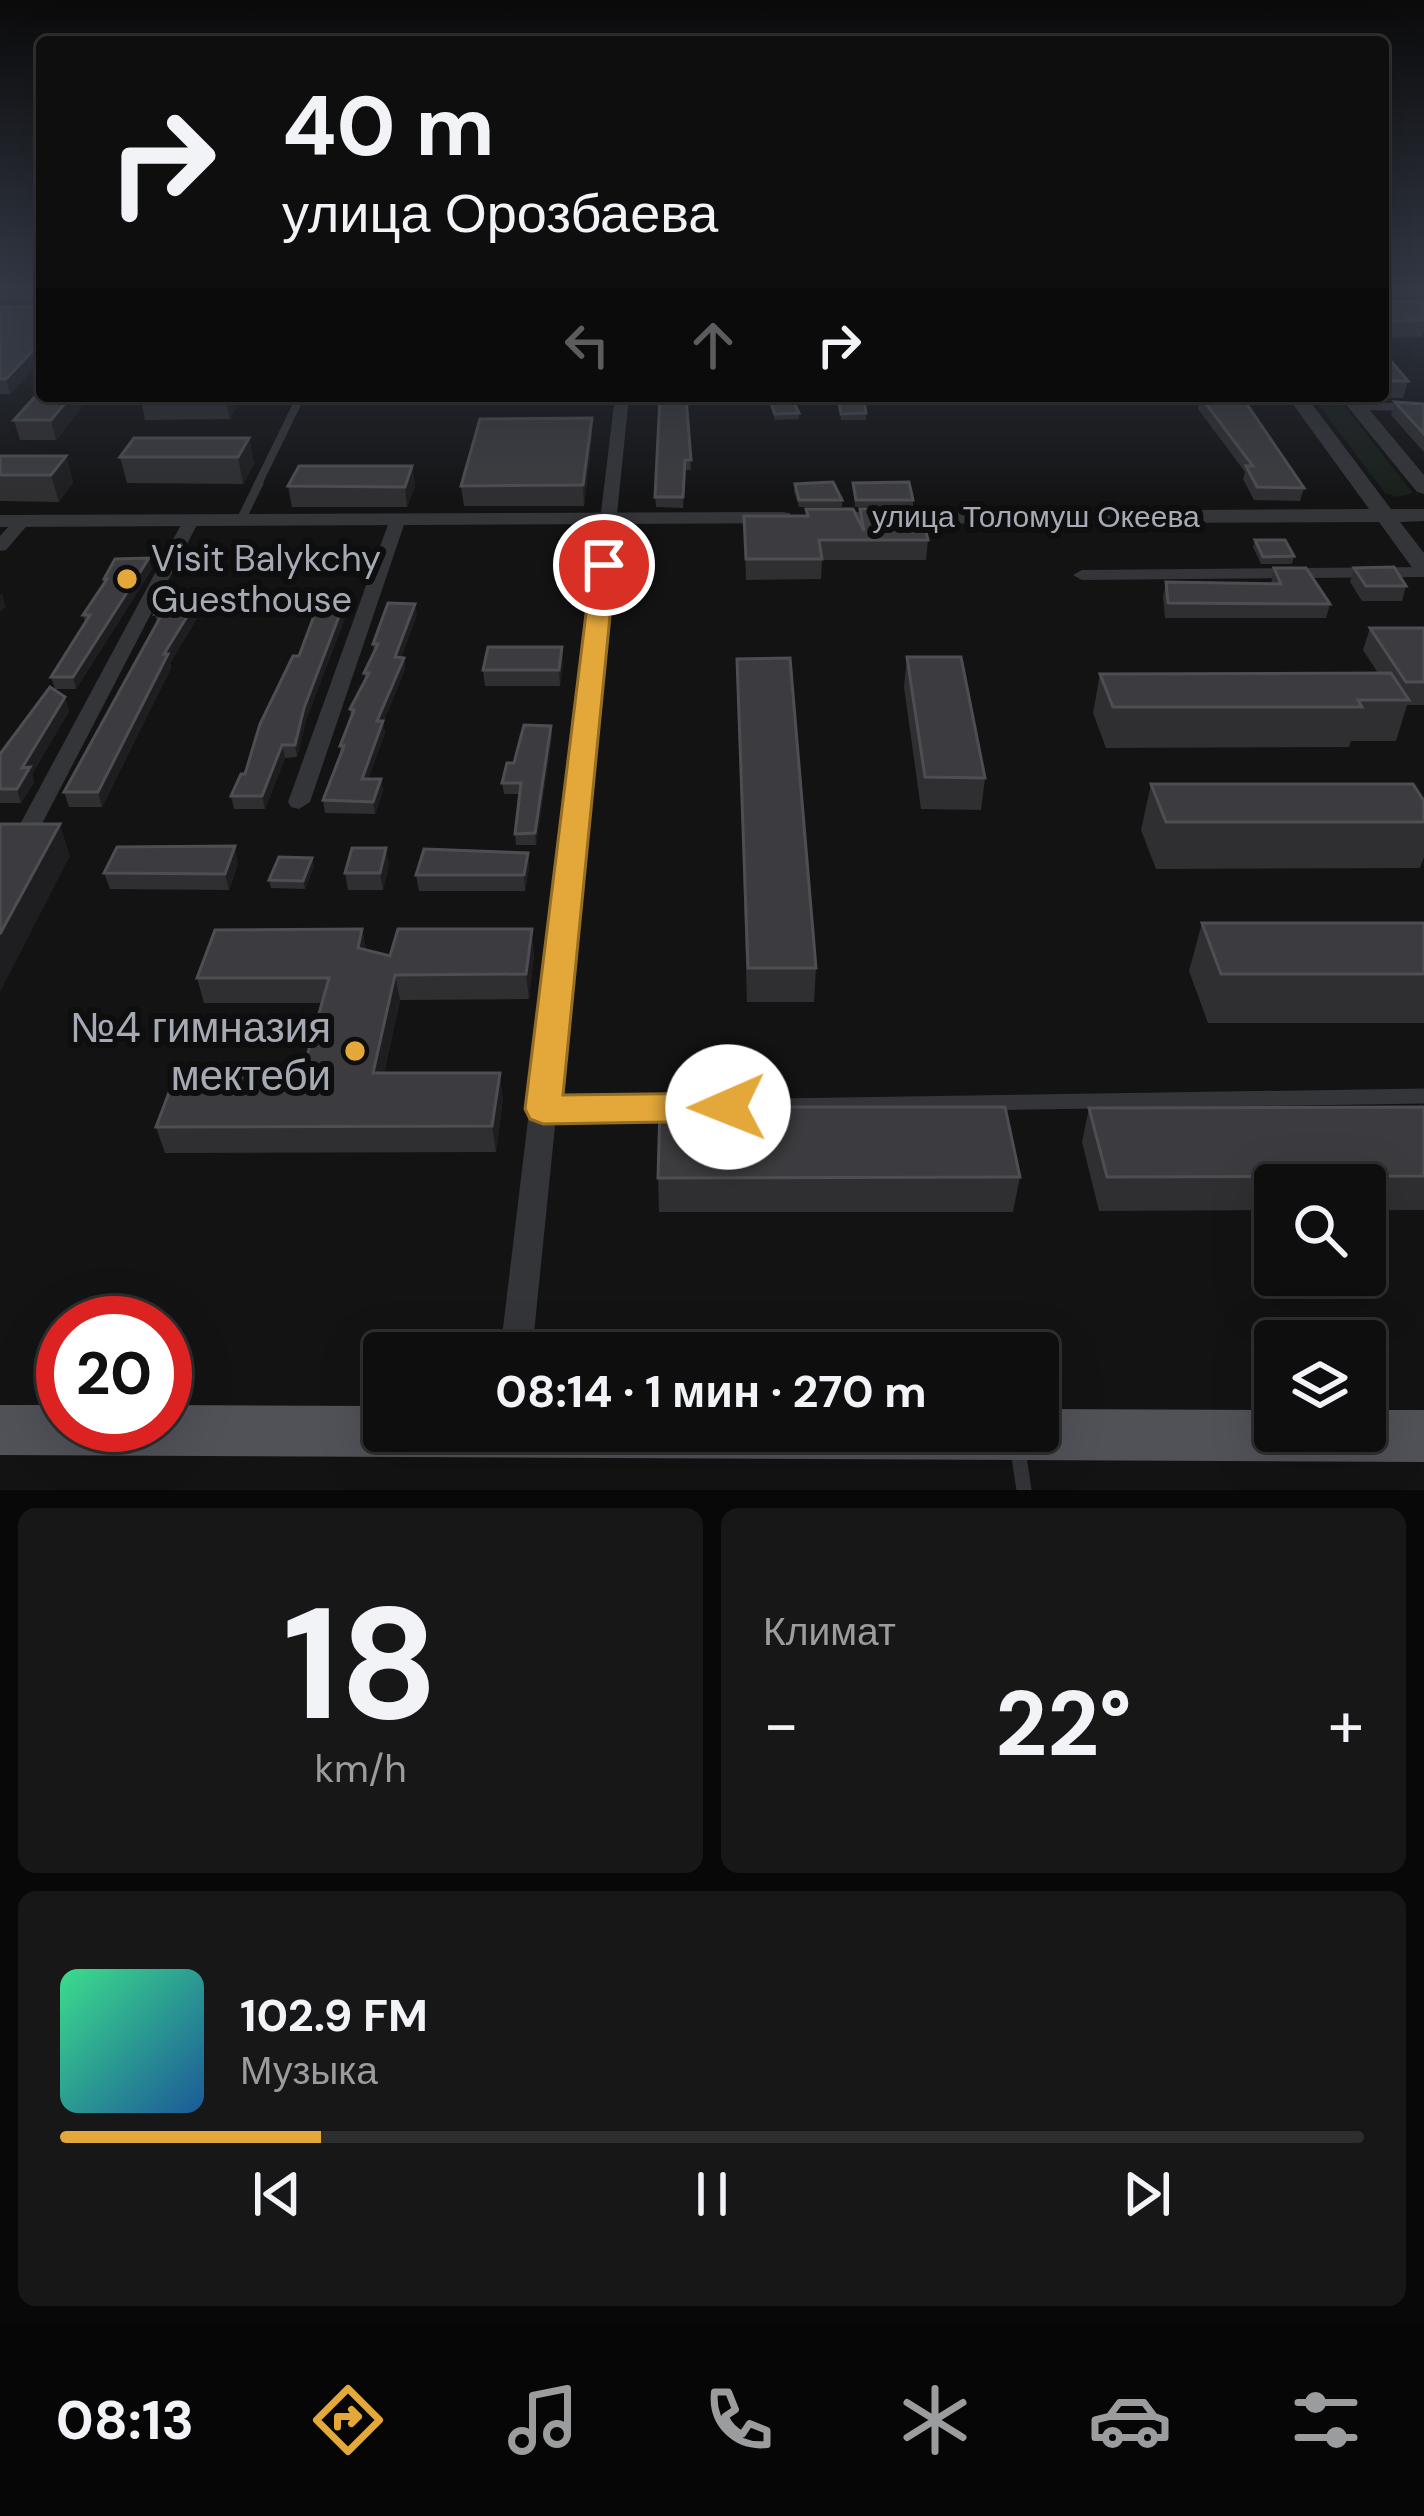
<!DOCTYPE html>
<html lang="ru">
<head>
<meta charset="utf-8">
<style>
	body { margin:0; font-family:"DM Sans",sans-serif; background:#171718; color:#f1f3f6; height:100vh; display:flex; flex-direction:column; font-size:45px; white-space:nowrap }
	* { box-sizing:border-box; margin:0 }
	p { font-size:39px; color:#9b9c9e }
	.icon { flex:none; width:66px; height:66px; fill:none; stroke:currentColor; stroke-width:2; stroke-linecap:round; stroke-linejoin:round }
	.map { position:relative; height:1490px; overflow:hidden }
	.drawer { display:flex; flex-direction:column; gap:18px; padding:18px; background:#080808; flex:1 }
	.drawer>* { flex:none }
	.guide { position:absolute; left:36px; top:36px; width:1353px; height:366px; border-radius:12px; box-shadow:0 12px 48px #0002,0 0 0 3px #2e2e2f; background:#0e0e0f; color:#f1f3f6; overflow:hidden }
	.buttons { position:absolute; left:1254px; top:1164px; display:grid; gap:24px }
	.buttons a { display:grid; place-items:center; width:132px; height:132px; border-radius:12px; background:#0e0e0f; box-shadow:0 12px 48px #0002,0 0 0 3px #2e2e2f; font-size:60px }
	.speed { position:absolute; left:36px; top:1296px; display:flex; gap:24px; font-size:60px; font-weight:700; text-align:center }
	.speed>* { display:grid; place-content:center; width:156px; height:156px; border-radius:50%; background:#0e0e0f; box-shadow:0 12px 48px #0002,0 0 0 3px #2e2e2f; line-height:1 }
	.speed .limit { border:18px solid #d22; background:#fff; color:#111 }
	.pin { position:absolute; display:grid; place-items:center; width:102px; height:102px; color:#fff; margin:-51px; border:6px solid #fff; border-radius:50%; box-shadow:0 3px 12px #0007 }
	.me { position:absolute; width:132px; margin:-66px; rotate:269deg; stroke-linejoin:round; filter:drop-shadow(0 0 9px #0008) }
	.turn { display:flex; align-items:center; gap:42px; height:252px; padding:0 48px; font-size:54px }
	.turn .icon { width:156px; height:156px; stroke-width:2.5 }
	.turn b { display:block; font-size:84px; line-height:102px }
	.lanes { display:flex; align-items:center; height:114px; padding:0 48px; background:#0003; justify-content:center; gap:60px; direction:ltr }
	.lanes .off { opacity:.35 }
	.big { font-size:90px; font-weight:700; line-height:1.1 }
	.drawer .tile { flex:1; display:flex; flex-direction:column; justify-content:center; gap:18px; min-width:0; padding:0 42px; border-radius:18px; background:#171718 }
	.drawer .dial { align-items:center; gap:0 }
	.dial b { font-size:156px; line-height:1 }
	.song { display:flex; align-items:center; gap:36px }
	.cover { width:144px; height:144px; border-radius:18px; background:linear-gradient(135deg,hsl(150 70% 55%),hsl(210 70% 35%)) }
	.played { height:12px; border-radius:6px; background:linear-gradient(90deg,#e4a83a 20%,#2e2e2f 20%) }
	.keys { display:flex; justify-content:space-around; direction:ltr }
	.heat { display:flex; justify-content:space-between; align-items:center; font-size:66px; direction:ltr }
	.drawer .tiles { flex:1; display:grid; gap:18px; grid-template-columns:1fr 1fr }
	.tile:last-child { grid-column:span 2 }
	.trip { position:absolute; left:363px; top:1332px; width:696px; height:120px; border-radius:12px; background:#0e0e0f; box-shadow:0 12px 48px #0002,0 0 0 3px #2e2e2f; font-weight:700; line-height:120px; text-align:center }
	.tabs { display:flex; height:192px; justify-content:space-around; align-items:center; background:#060606; color:#9b9c9e }
	.tabs .icon { width:84px; height:84px }
	.tabs .current { color:#e4a83a }
	.tabs b { font-size:54px; color:#f1f3f6 }
	.map>svg:first-child { display:block }
	.green { fill:#191f1a }
	.lines { fill:none; stroke-linecap:round; stroke-linejoin:round }
	.service-far2 { stroke:#343539; stroke-width:8 }
	.service-far1 { stroke:#343539; stroke-width:9 }
	.service { stroke:#343539; stroke-width:15 }
	.minor { fill:#343539; fill-rule:evenodd }
	.tertiary { fill:#343539; fill-rule:evenodd }
	.primary { fill:#505258; fill-rule:evenodd }
	.wall { fill:#2f2f32 }
	.shaded-wall { fill:#1e1e20 }
	.building { fill:#3c3c40; stroke:#4c4e52; stroke-width:3 }
	.route { fill:#e4a83a; stroke:#946d26; stroke-width:3 }
	.poi-dot { fill:#e4a83a; stroke:#0e0e0f; stroke-width:4.5 }
	.labels { text-anchor:middle; dominant-baseline:central; stroke-width:12; stroke-linejoin:round; paint-order:stroke }
	.far-street-label { font-size:30px; fill:#a5aab4; stroke:#0e0e0f }
	.poi-label { font-size:36px; fill:#a5aab4; stroke:#0e0e0f; text-anchor:start }
	.near-poi-label { font-size:42px; fill:#a5aab4; stroke:#0e0e0f; text-anchor:end }
</style>
</head>
<body>
<div class="map">
<svg width="1424" height="1490" viewBox="0 0 1424 1490">
	<rect width="100%" height="100%" fill="#131314"/>
	<!-- green -->
	<polygon class="green" points="1312,396 1336,396 1413,493 1397,497 1385,493"/>
	<g class="lines">
		<!-- service-far2 -->
		<polyline class="service-far2" points="257,486 301,396"/>
		<!-- service-far1 -->
		<polyline class="service-far1" points="241,520 259,483"/>
		<!-- service -->
		<g class="service">
			<polyline points="714,1107 1424,1096"/>
			<polyline points="546,1109 672,1107"/>
			<polyline points="1018,1450 1024,1490"/>
		</g>
		<!-- minor -->
		<g class="minor">
			<polygon points="615,396 629,396 532,1353 500,1353"/>
			<polygon points="768,396 1300,397 1307,401 1300,405 774,402 769,401"/>
			<polygon points="1351,403 1424,403 1424,411 1356,410 1351,409"/>
			<polygon points="398,514 406,519 310,802 299,809 291,807 288,802 390,519"/>
			<polygon points="23,516 31,521 6,550 0,551 0,536 17,517"/>
			<polygon points="191,516 199,521 32,843 21,850 13,848 10,843 183,521"/>
			<polygon points="1424,567 1424,577 1082,580 1073,575 1082,570"/>
		</g>
		<!-- tertiary -->
		<g class="tertiary">
			<polygon points="1287,396 1306,396 1391,509 1424,509 1424,521 1400,522 1424,553 1424,575 1416,573 1379,522 820,524 809,518 820,512 1369,509"/>
			<polygon points="1339,396 1358,396 1424,475 1424,494 1417,492"/>
			<polygon points="782,512 790,513 790,523 0,527 0,515"/>
		</g>
		<!-- primary -->
		<polygon class="primary" points="0,1405 63,1405 63,1425 165,1425 165,1405 384,1406 384,1431 1038,1431 1038,1409 1275,1410 1275,1431 1365,1431 1365,1410 1424,1410 1424,1462 0,1455"/>
	</g>
	<!-- wall -->
	<g class="wall">
		<polygon points="14,291 42,291 42,360 10,394 0,394 0,307 41,306 41,304 17,302"/>
		<polygon points="1383,291 1424,291 1424,299 1384,299 1384,301 1424,302 1424,332 1421,337 1383,338"/>
		<polygon points="1383,352 1408,381 1403,398 1377,398 1375,396 1383,396"/>
		<polygon points="42,396 91,396 56,440 20,440 14,420"/>
		<polygon points="144,396 242,396 230,419 145,420 141,401"/>
		<polygon points="313,396 351,396 349,401 314,401"/>
		<polygon points="686,396 691,470 685,470 683,508 656,507 655,497"/>
		<polygon points="1200,396 1304,488 1300,501 1254,500 1243,479 1245,472 1198,409"/>
		<polygon points="770,399 799,413 799,419 775,420 770,406"/>
		<polygon points="839,402 866,413 866,420 841,420"/>
		<polygon points="1395,402 1424,404 1424,452 1391,415"/>
		<polygon points="592,437 584,506 464,506 461,486"/>
		<polygon points="249,438 254,464 243,484 127,483 120,457"/>
		<polygon points="0,456 66,456 73,482 59,502 0,501"/>
		<polygon points="412,466 415,486 407,507 292,507 288,486"/>
		<polygon points="853,483 913,500 913,506 855,507"/>
		<polygon points="795,484 842,500 842,507 799,507 794,491"/>
		<polygon points="806,509 860,521 860,509 928,540 926,560 822,560 821,579 746,580 744,516 806,516"/>
		<polygon points="1255,540 1294,556 1292,564 1261,564 1253,547"/>
		<polygon points="1274,568 1330,604 1326,618 1165,618 1163,597 1166,582 1271,584"/>
		<polygon points="1354,568 1406,586 1402,601 1362,601 1350,582"/>
		<polygon points="152,569 76,689 55,689 51,677 85,622 83,615 105,583 104,579"/>
		<polygon points="199,597 202,610 170,663 171,668 102,807 69,807 64,792 157,623 155,614"/>
		<polygon points="346,598 348,610 306,720 297,757 285,758 265,809 234,809 231,796 245,774 299,656"/>
		<polygon points="417,615 401,658 404,658 405,669 383,723 385,733 368,779 381,779 383,791 375,814 325,813 323,800 341,754 340,746 351,717 350,709 365,681 364,673 374,651 373,644"/>
		<polygon points="1370,628 1424,628 1424,705 1407,705 1396,741 1351,741 1349,747 1106,748 1093,713 1100,674 1378,673 1363,650"/>
		<polygon points="907,657 985,778 981,810 921,809 904,687"/>
		<polygon points="737,659 816,968 814,1002 747,1002"/>
		<polygon points="563,662 560,686 485,686 483,670"/>
		<polygon points="65,697 69,711 32,774 34,782 21,803 0,803 0,754"/>
		<polygon points="552,737 536,845 516,845 515,834 520,794 504,794 502,783 514,763"/>
		<polygon points="1151,784 1424,801 1424,857 1420,868 1156,869 1141,830"/>
		<polygon points="528,853 529,869 525,891 419,891 416,875"/>
		<polygon points="238,863 229,890 110,889 104,873"/>
		<polygon points="389,865 383,890 348,890 345,873"/>
		<polygon points="314,866 305,889 271,888 269,880"/>
		<polygon points="1202,923 1424,923 1424,1023 1208,1023 1189,971"/>
		<polygon points="362,929 366,950 390,956 534,954 529,999 400,1000 384,1073 503,1098 496,1152 165,1153 156,1127 302,1074 322,1003 204,1003 197,978"/>
		<polygon points="1424,1107 1424,1210 1365,1210 1365,1185 1275,1185 1275,1210 1099,1211 1082,1142 1089,1108"/>
		<polygon points="1020,1177 1013,1212 659,1212 658,1178"/>
	</g>
	<!-- shaded-wall -->
	<g class="shaded-wall">
		<polygon points="42,341 42,360 10,394 6,379"/>
		<polygon points="71,396 91,396 56,440 51,420"/>
		<polygon points="228,396 242,396 230,419 226,400"/>
		<polygon points="592,418 592,437 584,506 583,485"/>
		<polygon points="249,438 254,464 243,484 238,457"/>
		<polygon points="66,456 73,482 59,502 51,475"/>
		<polygon points="412,466 415,486 407,507 405,487"/>
		<polygon points="149,558 152,569 76,689 73,677"/>
		<polygon points="2,593 6,607 0,612 0,595"/>
		<polygon points="199,597 202,610 170,663 171,668 102,807 98,792 164,654"/>
		<polygon points="346,598 348,610 306,720 297,757 295,745 304,708"/>
		<polygon points="415,604 417,615 397,669 395,657"/>
		<polygon points="562,647 563,662 560,686 559,670"/>
		<polygon points="404,658 405,669 383,723 385,733 364,791 362,779 377,721"/>
		<polygon points="65,697 69,711 32,774 34,782 21,803 17,789 22,768"/>
		<polygon points="551,726 552,737 536,845 535,833"/>
		<polygon points="282,745 285,758 265,809 262,796"/>
		<polygon points="381,779 383,791 375,814 373,802"/>
		<polygon points="60,824 70,856 0,992 0,934"/>
		<polygon points="235,846 238,863 229,890 225,874"/>
		<polygon points="386,848 389,865 383,890 380,873"/>
		<polygon points="528,853 529,869 525,891 524,875"/>
		<polygon points="312,858 314,866 305,889 303,881"/>
		<polygon points="362,929 367,954 358,948"/>
		<polygon points="532,929 534,954 529,999 526,974"/>
		<polygon points="395,975 400,1000 378,1099 373,1073"/>
		<polygon points="500,1073 503,1098 496,1152 492,1126"/>
	</g>
	<!-- building -->
	<g class="building">
		<polygon points="42,291 42,341 6,379 0,379 0,307 41,306"/>
		<polygon points="1383,292 1384,301 1424,302 1424,316 1421,316 1424,320 1383,322"/>
		<polygon points="1383,352 1408,381 1383,381"/>
		<polygon points="42,389 42,396 71,396 51,420 14,420"/>
		<polygon points="144,396 228,396 226,400 141,401"/>
		<polygon points="660,396 686,396 691,460 685,460 683,497 655,497"/>
		<polygon points="1200,396 1244,400 1304,488 1257,487 1246,466 1253,466"/>
		<polygon points="770,399 793,400 799,413 775,414"/>
		<polygon points="864,401 866,413 841,414 839,402"/>
		<polygon points="1395,402 1424,404 1424,434"/>
		<polygon points="592,418 583,485 461,486 480,419"/>
		<polygon points="134,438 249,438 238,457 120,457"/>
		<polygon points="0,456 66,456 51,475 0,475"/>
		<polygon points="299,466 412,466 405,487 288,486"/>
		<polygon points="833,482 842,500 799,500 795,484"/>
		<polygon points="909,482 913,500 856,500 853,483"/>
		<polygon points="920,508 928,540 819,540 822,559 746,559 744,516 808,516 806,509 853,509 864,531 860,509"/>
		<polygon points="1255,540 1285,540 1294,556 1263,557"/>
		<polygon points="149,558 73,677 51,677 90,615 83,615 107,579 104,579 115,559"/>
		<polygon points="1394,567 1406,586 1366,586 1354,568"/>
		<polygon points="1274,568 1306,568 1330,604 1168,603 1166,582 1281,584"/>
		<polygon points="168,596 199,597 164,654 168,654 98,792 64,792 162,614 155,614"/>
		<polygon points="321,597 346,598 304,708 295,745 282,745 262,796 231,796 241,774 245,774 260,724 293,656 299,656"/>
		<polygon points="388,603 415,604 395,657 404,658 377,721 383,721 362,779 381,779 373,802 323,800 344,746 340,746 354,710 350,709 369,673 364,673 378,644 373,644"/>
		<polygon points="1370,628 1424,628 1424,682 1406,682"/>
		<polygon points="488,647 562,647 559,670 483,670"/>
		<polygon points="907,657 961,657 985,778 925,777"/>
		<polygon points="790,658 816,968 748,968 737,659"/>
		<polygon points="1391,673 1409,700 1358,700 1362,707 1113,707 1100,674"/>
		<polygon points="50,687 65,697 22,768 30,767 17,789 0,789 0,754"/>
		<polygon points="524,725 551,726 535,833 515,834 521,783 502,783 507,763 514,763"/>
		<polygon points="1151,784 1413,784 1424,801 1424,822 1166,822"/>
		<polygon points="0,824 60,824 0,934"/>
		<polygon points="235,846 225,874 104,873 117,847"/>
		<polygon points="352,848 386,848 380,873 345,873"/>
		<polygon points="424,849 528,853 524,875 416,875"/>
		<polygon points="279,857 312,858 303,881 269,880"/>
		<polygon points="1202,923 1424,923 1424,974 1221,974"/>
		<polygon points="362,929 358,948 390,956 398,929 532,929 526,974 395,975 373,1073 500,1073 492,1126 156,1127 176,1074 302,1074 329,978 197,978 215,930"/>
		<polygon points="660,1107 1005,1107 1020,1177 658,1178"/>
		<polygon points="1424,1107 1424,1176 1107,1177 1089,1108"/>
	</g>
	<!-- sky -->
	<linearGradient id="sky" x2="0" y2="1"><stop stop-color="#0a0a0b"/><stop offset="0.58" stop-color="#333945"/><stop offset="1" stop-color="#333945" stop-opacity="0"/></linearGradient>
	<rect width="1424" height="499" fill="url(#sky)"/>
	<!-- route -->
	<polygon class="route" points="604,558 615,565 563,1095 728,1093 741,1097 747,1107 741,1117 728,1121 543,1124 530,1119 525,1109 592,565"/>
	<!-- markers -->
	<g class="poi-dot">
		<circle cx="127" cy="579" r="12"/>
		<circle cx="355" cy="1051" r="12"/>
	</g>
	<g class="labels">
		<!-- far-street labels -->
		<g class="far-street-label">
			<text x="1036" y="516">улица Толомуш Океева</text>
		</g>
		<!-- poi labels -->
		<g class="poi-label">
			<text x="151" y="558">Visit Balykchy<tspan x="151" dy="41">Guesthouse</tspan></text>
		</g>
		<!-- near-poi labels -->
		<g class="near-poi-label">
			<text x="331" y="1027">№4 гимназия<tspan x="331" dy="48">мектеби</tspan></text>
		</g>
	</g>
</svg>
<div class="buttons">
<a><svg class="icon" aria-label="search" viewBox="0 0 24 24"><circle cx="10" cy="10" r="6"/><path d="M15 15l6 6"/></svg></a>
<a><svg class="icon" aria-label="layers" viewBox="0 0 24 24"><path d="M12 4l9 5-9 5-9-5zM3 14l9 5 9-5"/></svg></a>
</div>
<div class="speed"><div class="limit">20</div></div>
<div class="pin" style="left:604px;top:565px;background:#d93025"><svg class="icon" aria-label="arrive" viewBox="0 0 24 24"><path d="M6 21V4h12l-3 4 3 4H6"/></svg></div>
<svg class="me" style="left:728px;top:1107px" viewBox="-20 -20 40 40"><circle r="19" fill="#fff"/><path d="M0-13L10 11 0 6-10 11z" fill="#e4a83a"/></svg>
<div class="trip">08:14 · 1 мин · 270 m</div>
<div class="guide">
<div class="turn"><svg class="icon" aria-label="right" viewBox="0 0 24 24"><path d="M7 20v-9h11M14 6l5 5-5 5"/></svg><div><b>40 m</b>улица Орозбаева</div></div>
<div class="lanes"><svg class="icon off" aria-label="left" viewBox="0 0 24 24"><path d="M17 20v-9H6M10 6l-5 5 5 5"/></svg><svg class="icon off" aria-label="ahead" viewBox="0 0 24 24"><path d="M12 20V5M6 11l6-6 6 6"/></svg><svg class="icon" aria-label="right" viewBox="0 0 24 24"><path d="M7 20v-9h11M14 6l5 5-5 5"/></svg></div>
</div>
</div>
<section class="drawer">
<div class="tiles">
<div class="tile dial"><b>18</b><p>km/h</p></div>
<div class="tile"><p>Климат</p>
<div class="heat"><a>−</a><b class="big">22°</b><a>+</a></div>
</div>
<div class="tile">
<div class="song"><i class="cover"></i><div><b>102.9 FM</b><p>Музыка</p></div></div>
<div class="played"></div>
<div class="keys"><svg class="icon" aria-label="previous" viewBox="0 0 24 24"><path d="M18 5L8 12l10 7zM5 5v14"/></svg><svg class="icon" aria-label="pause" viewBox="0 0 24 24"><path d="M8 5v14M16 5v14"/></svg><svg class="icon" aria-label="next" viewBox="0 0 24 24"><path d="M6 5l10 7-10 7zM19 5v14"/></svg></div>
</div>
</div>
</section>
<nav class="tabs">
<b>08:13</b>
<svg class="icon current" aria-label="directions" viewBox="0 0 24 24"><path d="M12 3l9 9-9 9-9-9zM9 14v-3h6M13 9l2 2-2 2"/></svg>
<svg class="icon" aria-label="music" viewBox="0 0 24 24"><path d="M9 18V5l10-2v13"/><circle cx="6" cy="18" r="3"/><circle cx="16" cy="16" r="3"/></svg>
<svg class="icon" aria-label="phone" viewBox="0 0 24 24"><path d="M5 4h4l2 5-3 2q2 4 5 5l2-3 5 2v4C11 20 4 13 5 4z"/></svg>
<svg class="icon" aria-label="climate" viewBox="0 0 24 24"><path d="M12 3v18M4 7l16 10M4 17L20 7"/></svg>
<svg class="icon" aria-label="car" viewBox="0 0 24 24"><path d="M5 17H2v-5l4-1 3-4h7l3 4 3 1v5h-3M9 17h6M6 11h13"/><circle cx="7" cy="17" r="2"/><circle cx="17" cy="17" r="2"/></svg>
<svg class="icon" aria-label="filters" viewBox="0 0 24 24"><path d="M4 7h16M4 17h16"/><circle cx="9" cy="7" r="2"/><circle cx="15" cy="17" r="2"/></svg>
</nav>
</body>
</html>
